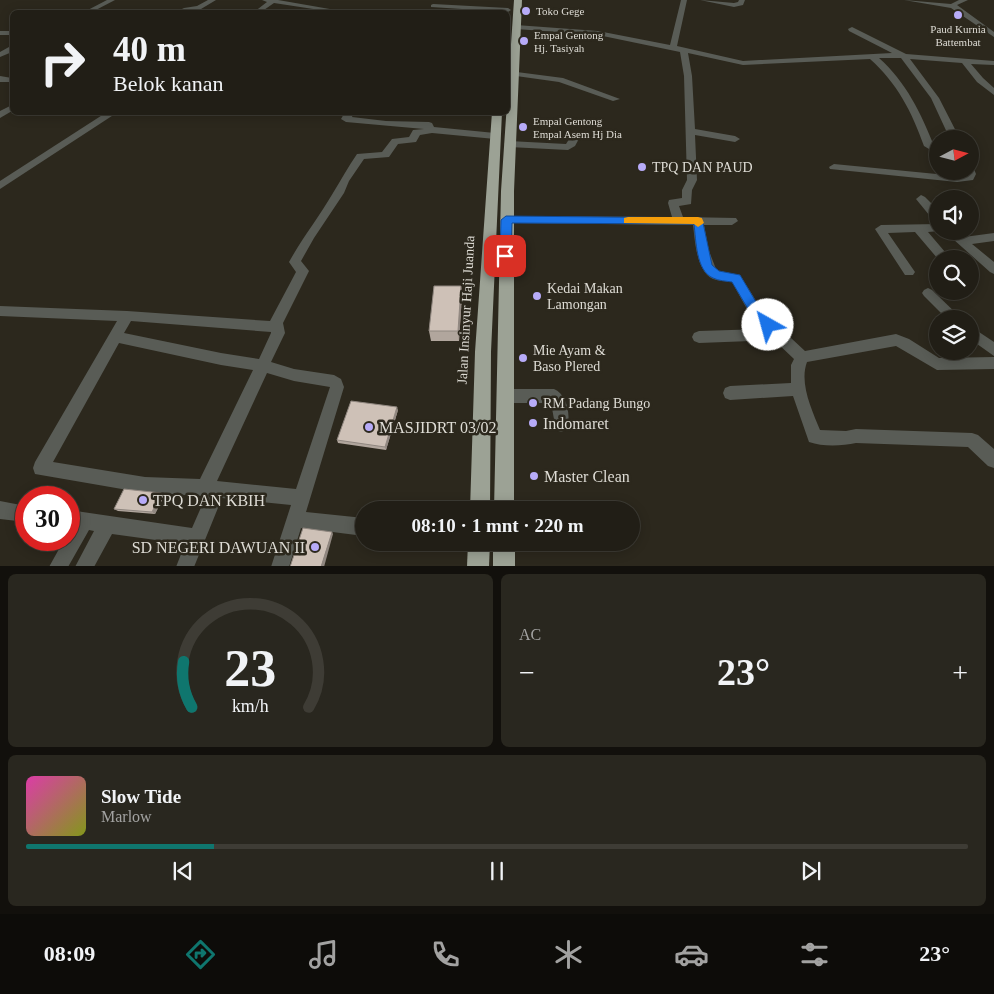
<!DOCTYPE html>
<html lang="id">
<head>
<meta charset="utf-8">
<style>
	body { margin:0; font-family:Georgia,serif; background:#29271f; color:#f1f3f6; height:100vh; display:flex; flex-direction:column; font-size:19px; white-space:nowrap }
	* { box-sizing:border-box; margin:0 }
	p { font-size:16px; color:#a2a2a1 }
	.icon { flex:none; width:28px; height:28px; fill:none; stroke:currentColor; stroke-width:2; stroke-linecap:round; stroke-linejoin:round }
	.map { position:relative; height:566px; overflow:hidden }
	.drawer { display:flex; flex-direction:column; gap:8px; padding:8px; background:#12100c; flex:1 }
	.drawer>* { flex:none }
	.banner { position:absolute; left:10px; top:10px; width:500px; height:105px; border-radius:8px; box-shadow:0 2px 12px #0003,0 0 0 1px #3e3c35; background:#211e16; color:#f1f3f6; overflow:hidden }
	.needle { width:32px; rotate:83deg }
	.controls { position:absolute; left:929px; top:130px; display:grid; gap:10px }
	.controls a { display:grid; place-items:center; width:50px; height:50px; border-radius:50%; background:#211e16; box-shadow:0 2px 12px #0003,0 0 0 1px #3e3c35; font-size:25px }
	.speed { position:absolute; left:15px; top:486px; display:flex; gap:10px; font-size:25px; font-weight:700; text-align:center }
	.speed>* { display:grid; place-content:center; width:65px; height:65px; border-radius:50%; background:#211e16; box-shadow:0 2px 12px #0003,0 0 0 1px #3e3c35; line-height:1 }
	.speed .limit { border:8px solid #d22; background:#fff; color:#111 }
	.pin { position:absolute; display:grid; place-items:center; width:42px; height:42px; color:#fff; margin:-21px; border-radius:10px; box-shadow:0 2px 8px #0006 }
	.me { position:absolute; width:55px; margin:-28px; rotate:322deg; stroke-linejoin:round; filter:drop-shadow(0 0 4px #0008) }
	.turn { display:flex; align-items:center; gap:18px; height:105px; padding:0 20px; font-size:22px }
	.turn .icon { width:65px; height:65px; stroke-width:2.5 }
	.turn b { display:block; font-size:35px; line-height:42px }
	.big { font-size:38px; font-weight:700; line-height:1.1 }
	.drawer .tile { flex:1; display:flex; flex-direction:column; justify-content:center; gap:8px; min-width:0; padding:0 18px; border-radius:8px; background:#29271f }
	.drawer .dial { align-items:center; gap:0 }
	.dial svg { height:130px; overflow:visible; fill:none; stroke:#3e3c35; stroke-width:7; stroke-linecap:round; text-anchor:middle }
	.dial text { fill:#f1f3f6; stroke:none }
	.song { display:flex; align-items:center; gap:15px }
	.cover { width:60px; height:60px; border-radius:8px; background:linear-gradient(135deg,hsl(320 70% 55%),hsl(70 70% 35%)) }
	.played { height:5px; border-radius:2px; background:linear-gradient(90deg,#0f766e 20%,#3e3c35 20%) }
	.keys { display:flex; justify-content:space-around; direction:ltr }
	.heat { display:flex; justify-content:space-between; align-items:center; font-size:28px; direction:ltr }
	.drawer .tiles { flex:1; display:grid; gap:8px; grid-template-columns:1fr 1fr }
	.tile:last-child { grid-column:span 2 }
	.trip { position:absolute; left:355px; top:501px; width:285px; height:50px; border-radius:25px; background:#211e16; box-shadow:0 2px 12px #0003,0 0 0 1px #3e3c35; font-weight:700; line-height:50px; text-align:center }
	.menu { display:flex; height:80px; justify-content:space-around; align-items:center; background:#0d0c09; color:#a2a2a1 }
	.menu .icon { width:35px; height:35px }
	.menu .current { color:#0f766e }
	.menu b { font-size:22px; color:#f1f3f6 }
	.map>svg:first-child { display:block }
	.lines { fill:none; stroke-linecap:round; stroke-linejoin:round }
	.minor { fill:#595c56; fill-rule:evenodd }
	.highway { fill:#9ca295; fill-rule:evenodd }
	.wall { fill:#b1a69d }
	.shaded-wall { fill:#908780 }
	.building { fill:#cec1b7; stroke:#908780 }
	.route { fill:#1a73e8; stroke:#114b97 }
	.slow { fill:#f59e0b }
	.poi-dot { fill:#b7abf8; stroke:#2c281d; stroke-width:2 }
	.labels { text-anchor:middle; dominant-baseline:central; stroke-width:5; stroke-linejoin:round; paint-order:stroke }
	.far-poi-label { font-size:11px; fill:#dedcd5; stroke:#2c281d; text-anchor:start }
	.poi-label { font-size:14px; fill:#dedcd5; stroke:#2c281d; text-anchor:start }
	.street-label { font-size:14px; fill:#dedcd5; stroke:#2c281d }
	.near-poi-label { font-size:16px; fill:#dedcd5; stroke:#2c281d; text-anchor:start }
</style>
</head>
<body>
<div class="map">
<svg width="994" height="567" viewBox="0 0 994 567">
	<rect width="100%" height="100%" fill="#2c281d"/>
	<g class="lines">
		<!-- minor -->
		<g class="minor">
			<polygon points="107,0 115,0 92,12 84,12"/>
			<polygon points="208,0 216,0 201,9 176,12 184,8 197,6"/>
			<polygon points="262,0 278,0 347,12 333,12 274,3 261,12 254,12 267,2"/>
			<path d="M 681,0 L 687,0 L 677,46 L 743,61 L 892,53 L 849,31 L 848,29 L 852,27 L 906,54 L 994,61 L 994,65 L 971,64 L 983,78 L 994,88 L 994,95 L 977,82 L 962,63 L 910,59 L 939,98 L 960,139 L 950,139 L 931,98 L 901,58 L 879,58 C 906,82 921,113 934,146 L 929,149 L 924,146 C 912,112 897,83 870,59 L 743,65 L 688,53 L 692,76 L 695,129 L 735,136 L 740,139 L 735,142 L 695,135 L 697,180 L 692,190 L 691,204 L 679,206 L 683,217 L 736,218 L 738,221 L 732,225 L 704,225 L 709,251 L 716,269 L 720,271 L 740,275 L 763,312 L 805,351 L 896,334 L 909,339 L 939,358 L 994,357 L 994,369 L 937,370 L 896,346 L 807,362 C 799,383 812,410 820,430 L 846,431 L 856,429 L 972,433 L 978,435 L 994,449 L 994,468 L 988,466 L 968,447 L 856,443 C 842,446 823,447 809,442 L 793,396 L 730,400 L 725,398 L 723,393 L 725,388 L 730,386 L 791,383 L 791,365 L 794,359 L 774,340 L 699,343 L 694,341 L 692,337 L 694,333 L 699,331 L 763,329 L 753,320 L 732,282 C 726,281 719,281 713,279 C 696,271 695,240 693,225 L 502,223 L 500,220 L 502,217 L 506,216 L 672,217 L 668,203 L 669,200 L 682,198 L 682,190 L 687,180 L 684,76 L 680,52 L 598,35 L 516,29 L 512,27 L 516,25 L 598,31 L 670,45 Z"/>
			<polygon points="700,0 734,3 738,2 739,0 745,0 743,5 734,7"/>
			<polygon points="904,0 951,4 959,0 968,0 957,5 994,32 994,37 951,8"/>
			<polygon points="433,4 508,8 511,10 508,12 431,7 431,5"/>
			<rect x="0" y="31" width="12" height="4"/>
			<polygon points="9,47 12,47 12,52 0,57 0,52"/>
			<polygon points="509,71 563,78 620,99 613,101 559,82 509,75"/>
			<polygon points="0,76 12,78 12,82 0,82"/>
			<polygon points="12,105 12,111 0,118 0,111"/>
			<polygon points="107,112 118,112 0,189 0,181"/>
			<path d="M 345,112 L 354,112 L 352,117 L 386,121 L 429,122 L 432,123 L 434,127 L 495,133 L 500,136 L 495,139 L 432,133 L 420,135 L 416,142 L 398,144 L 389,157 L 364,159 L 349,181 L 344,193 L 314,238 L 301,261 L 309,271 L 283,323 L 285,333 L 271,362 L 294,369 L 334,375 L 341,379 L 344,387 L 306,512 L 364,518 L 364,536 L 301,528 L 289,567 L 271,567 L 291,505 L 222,498 L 194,567 L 176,567 L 185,544 L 112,534 L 94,567 L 75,567 L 94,531 L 89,530 L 68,567 L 49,567 L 64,540 L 69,540 L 69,532 L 71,528 L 69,528 L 69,510 L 192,528 L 206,496 L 145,493 L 35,474 L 33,468 L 35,462 L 117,321 L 0,316 L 0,306 L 127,311 L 270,321 L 296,272 L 289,262 C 303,237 319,217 333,193 C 341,180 348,167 357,154 L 382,152 L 392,139 L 409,137 L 413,130 L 424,129 L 346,122 L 341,119 ZM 131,321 L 271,332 L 271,333 L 259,359 L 221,353 L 124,333 ZM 119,343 L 221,365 L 253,370 L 200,479 L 145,477 L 53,462 ZM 267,373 L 294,381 L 330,387 L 296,489 L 217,481 Z"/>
			<polygon points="576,132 581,135 575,146 568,150 509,147 504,144 509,141 566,144 573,133"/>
			<polygon points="834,164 957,176 965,175 965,171 970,171 970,168 974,169 976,174 973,180 957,182 830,169 829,167"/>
			<polygon points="921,195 925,197 938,210 938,222 934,221 916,199"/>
			<polygon points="938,224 938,231 940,231 928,232 951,259 938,259 915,232 888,233 915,272 913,275 905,275 875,229 881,225"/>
			<polygon points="944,231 958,231 964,237 994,233 994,241 972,244 994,262 994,274 990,272"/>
			<polygon points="928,288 932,290 962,319 947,319 924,296 922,293 924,290"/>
			<polygon points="970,326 994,342 994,356 970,339"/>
			<path d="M 504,389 L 554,389 C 567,394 572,417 566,430 L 561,432 L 556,430 L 551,403 L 504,403 L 499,401 L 497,396 L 499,391 Z"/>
			<polygon points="0,501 26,506 26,522 0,519"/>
		</g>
		<!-- highway -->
		<g class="highway">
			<polygon points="514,0 522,0 514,191 514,510 494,510 501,191"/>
			<polygon points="492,112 502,112 491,352 490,510 470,510 475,352"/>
			<polygon points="468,542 490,542 489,567 467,567"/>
			<rect x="493" y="542" width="22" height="25"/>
		</g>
	</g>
	<!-- wall -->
	<g class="wall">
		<polygon points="461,286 462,296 459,341 431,341 429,331"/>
		<polygon points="398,410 386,450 338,443 337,440"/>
		<polygon points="161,493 164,496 155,514 118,511 114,509"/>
	</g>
	<!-- shaded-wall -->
	<g class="shaded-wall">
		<polygon points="461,286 462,296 459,341 458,331"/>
		<polygon points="397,407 398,410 386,450 385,447"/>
		<polygon points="161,493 164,496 155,514 152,512"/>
		<polygon points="332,532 333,534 324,567 321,567"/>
	</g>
	<!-- building -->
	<g class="building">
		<polygon points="434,286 461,286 458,331 429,331"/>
		<polygon points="351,401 397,407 385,447 337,440"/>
		<polygon points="124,489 161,493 152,512 114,509"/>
		<polygon points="303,528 332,532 321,567 290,567"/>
	</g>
	<!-- route -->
	<path class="route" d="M 506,216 L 702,218 L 712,265 L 719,271 L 740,275 L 762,312 L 774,325 L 772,328 L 768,330 L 754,319 L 732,282 C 726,281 719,281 713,278 C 696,271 696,240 694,224 L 512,223 L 511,256 L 505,260 L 500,256 L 501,220 Z"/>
	<!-- slow -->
	<polygon class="slow" points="628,217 698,217 702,218 704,223 698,227 694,224 624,223 624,218"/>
	<!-- markers -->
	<g class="poi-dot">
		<circle cx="526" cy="11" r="5"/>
		<circle cx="958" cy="15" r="5"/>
		<circle cx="524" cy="41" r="5"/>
		<circle cx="523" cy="127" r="5"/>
		<circle cx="642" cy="167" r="5"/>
		<circle cx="537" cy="296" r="5"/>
		<circle cx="523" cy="358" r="5"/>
		<circle cx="533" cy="403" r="5"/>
		<circle cx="533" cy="423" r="5"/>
		<circle cx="369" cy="427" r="5"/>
		<circle cx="534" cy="476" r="5"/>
		<circle cx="143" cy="500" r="5"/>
		<circle cx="315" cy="547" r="5"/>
	</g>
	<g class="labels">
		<!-- far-poi labels -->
		<g class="far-poi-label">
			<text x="536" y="11">Toko Gege</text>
			<text x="958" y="29" text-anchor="middle">Paud Kurnia<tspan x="958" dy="13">Battembat</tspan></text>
			<text x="534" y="35">Empal Gentong<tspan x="534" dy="13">Hj. Tasiyah</tspan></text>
			<text x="533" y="121">Empal Gentong<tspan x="533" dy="13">Empal Asem Hj Dia</tspan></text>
		</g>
		<!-- poi labels -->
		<g class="poi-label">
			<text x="652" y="167">TPQ DAN PAUD</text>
			<text x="547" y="288">Kedai Makan<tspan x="547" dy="16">Lamongan</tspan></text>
			<text x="533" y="350">Mie Ayam &amp;<tspan x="533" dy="16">Baso Plered</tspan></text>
			<text x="543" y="403">RM Padang Bungo</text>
		</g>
		<!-- street labels -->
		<g class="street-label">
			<text transform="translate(466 310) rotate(-87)">Jalan Insinyur Haji Juanda</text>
		</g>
		<!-- near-poi labels -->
		<g class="near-poi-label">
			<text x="543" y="423">Indomaret</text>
			<text x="379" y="427">MASJIDRT 03/02</text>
			<text x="544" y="476">Master Clean</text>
			<text x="153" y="500">TPQ DAN KBIH</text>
			<text x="305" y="547" text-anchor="end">SD NEGERI DAWUAN II</text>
		</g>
	</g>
</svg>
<div class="controls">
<a><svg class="needle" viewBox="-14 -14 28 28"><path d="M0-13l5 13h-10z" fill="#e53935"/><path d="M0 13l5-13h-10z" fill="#a2a2a1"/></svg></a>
<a><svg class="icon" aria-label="sound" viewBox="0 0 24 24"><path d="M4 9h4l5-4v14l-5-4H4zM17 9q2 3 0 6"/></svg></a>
<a><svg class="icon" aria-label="search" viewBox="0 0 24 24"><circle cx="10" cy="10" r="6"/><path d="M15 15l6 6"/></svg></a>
<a><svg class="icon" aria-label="layers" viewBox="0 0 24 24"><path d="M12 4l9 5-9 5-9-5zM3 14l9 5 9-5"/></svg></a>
</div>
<div class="speed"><div class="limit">30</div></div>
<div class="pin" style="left:505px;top:256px;background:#d93025"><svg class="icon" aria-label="arrive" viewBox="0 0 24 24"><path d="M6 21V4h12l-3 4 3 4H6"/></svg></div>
<svg class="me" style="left:768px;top:325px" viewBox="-20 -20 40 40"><circle r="19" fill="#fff"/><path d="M0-13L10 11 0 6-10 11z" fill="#1a73e8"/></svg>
<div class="trip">08:10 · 1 mnt · 220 m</div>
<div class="banner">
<div class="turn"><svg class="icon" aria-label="right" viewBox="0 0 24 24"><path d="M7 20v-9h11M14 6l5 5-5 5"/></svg><div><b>40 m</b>Belok kanan</div></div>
</div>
</div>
<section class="drawer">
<div class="tiles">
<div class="tile dial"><svg viewBox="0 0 100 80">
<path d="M14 69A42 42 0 1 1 86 69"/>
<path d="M14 69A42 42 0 0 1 9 41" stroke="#0f766e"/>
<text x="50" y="56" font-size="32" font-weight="700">23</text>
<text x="50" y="72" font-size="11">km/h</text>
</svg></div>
<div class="tile"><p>AC</p>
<div class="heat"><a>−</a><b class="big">23°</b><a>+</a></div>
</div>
<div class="tile">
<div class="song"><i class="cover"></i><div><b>Slow Tide</b><p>Marlow</p></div></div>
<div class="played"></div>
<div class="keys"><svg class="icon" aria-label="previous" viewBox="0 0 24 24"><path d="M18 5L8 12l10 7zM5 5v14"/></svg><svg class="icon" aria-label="pause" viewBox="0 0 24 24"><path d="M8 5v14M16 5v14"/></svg><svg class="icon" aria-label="next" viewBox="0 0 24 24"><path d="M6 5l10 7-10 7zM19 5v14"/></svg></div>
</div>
</div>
</section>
<nav class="menu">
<b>08:09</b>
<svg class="icon current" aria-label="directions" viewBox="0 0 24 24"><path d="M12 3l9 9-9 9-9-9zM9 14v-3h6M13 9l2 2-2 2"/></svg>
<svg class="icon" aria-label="music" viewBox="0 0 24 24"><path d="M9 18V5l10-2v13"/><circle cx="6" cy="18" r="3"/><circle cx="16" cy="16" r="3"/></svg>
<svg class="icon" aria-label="phone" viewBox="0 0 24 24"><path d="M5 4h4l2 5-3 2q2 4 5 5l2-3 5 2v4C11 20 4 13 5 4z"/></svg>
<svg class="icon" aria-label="climate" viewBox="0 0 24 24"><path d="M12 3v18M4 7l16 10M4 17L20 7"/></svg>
<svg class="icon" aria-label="car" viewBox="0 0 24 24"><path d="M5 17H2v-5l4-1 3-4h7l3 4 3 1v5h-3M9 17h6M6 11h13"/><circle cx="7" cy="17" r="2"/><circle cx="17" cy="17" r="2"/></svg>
<svg class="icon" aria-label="filters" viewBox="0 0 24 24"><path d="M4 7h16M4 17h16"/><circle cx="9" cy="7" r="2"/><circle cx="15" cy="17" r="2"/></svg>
<b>23°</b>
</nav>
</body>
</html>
